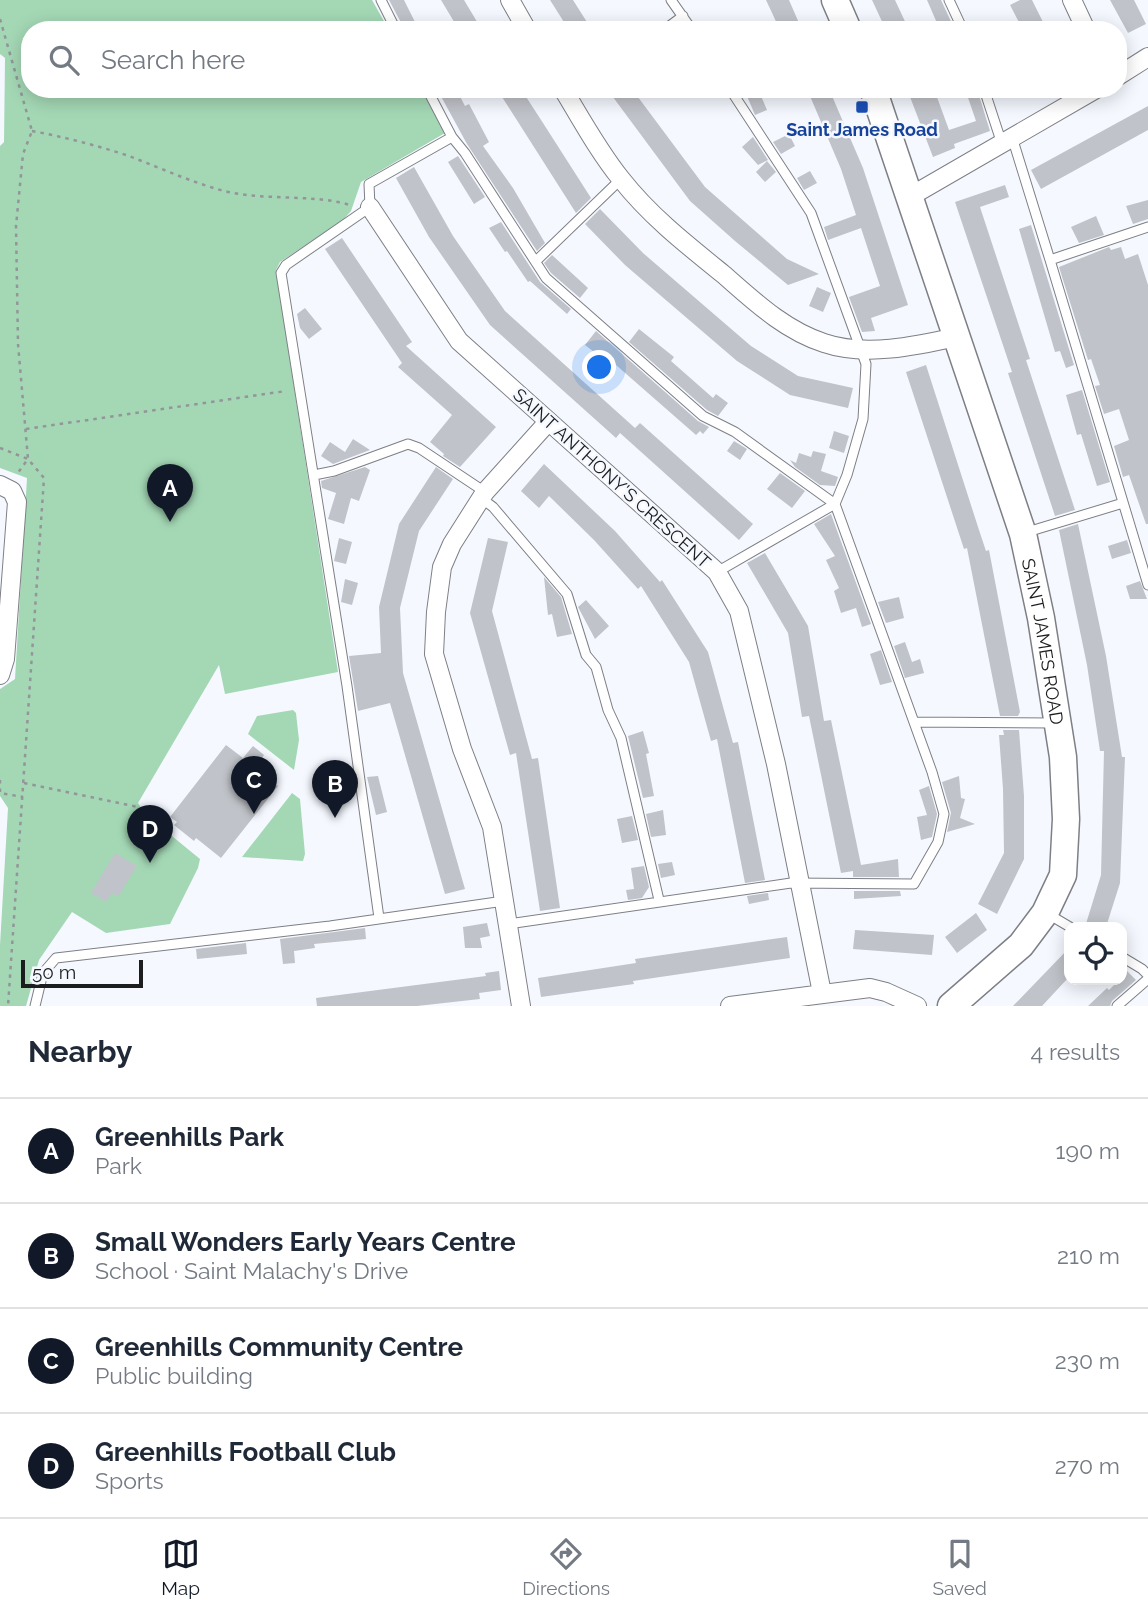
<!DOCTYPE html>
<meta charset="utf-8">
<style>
:root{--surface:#fff;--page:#f2f2f3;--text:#1f2937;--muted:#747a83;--line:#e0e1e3;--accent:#111827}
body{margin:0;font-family:Raleway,sans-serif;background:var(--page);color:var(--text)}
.controls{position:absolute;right:21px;bottom:21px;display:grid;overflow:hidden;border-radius:14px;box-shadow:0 4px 18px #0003}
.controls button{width:63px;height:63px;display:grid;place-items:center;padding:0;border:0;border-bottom:2px solid var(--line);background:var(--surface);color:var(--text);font:35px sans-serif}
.scale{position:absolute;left:21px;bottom:18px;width:122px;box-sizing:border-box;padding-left:7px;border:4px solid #1c1d1f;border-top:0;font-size:19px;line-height:24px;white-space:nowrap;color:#1c1d1f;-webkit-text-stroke:5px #f5f9ff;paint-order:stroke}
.you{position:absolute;left:600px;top:368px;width:24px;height:24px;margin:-18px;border:5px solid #fff;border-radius:50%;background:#1a73e8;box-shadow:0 0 0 10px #1a73e833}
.badge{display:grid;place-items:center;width:46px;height:46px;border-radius:50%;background:var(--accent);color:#fff;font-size:23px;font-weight:700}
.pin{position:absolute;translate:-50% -58px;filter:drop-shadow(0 2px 4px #0008)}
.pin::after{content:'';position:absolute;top:37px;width:24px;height:21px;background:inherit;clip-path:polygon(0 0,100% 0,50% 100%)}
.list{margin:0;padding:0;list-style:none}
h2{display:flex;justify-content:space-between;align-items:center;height:91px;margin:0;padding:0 28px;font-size:30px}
h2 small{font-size:23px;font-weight:400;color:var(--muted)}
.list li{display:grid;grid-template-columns:46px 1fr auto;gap:21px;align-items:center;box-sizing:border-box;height:105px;padding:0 28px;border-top:2px solid var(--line)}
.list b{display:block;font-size:26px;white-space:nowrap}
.list p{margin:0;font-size:23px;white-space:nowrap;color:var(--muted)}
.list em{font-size:23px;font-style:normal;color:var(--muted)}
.icon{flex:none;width:38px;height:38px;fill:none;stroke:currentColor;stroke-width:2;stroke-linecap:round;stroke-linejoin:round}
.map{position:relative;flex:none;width:1148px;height:1006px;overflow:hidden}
.search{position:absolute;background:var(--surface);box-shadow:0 4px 18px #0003;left:21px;right:21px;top:21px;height:77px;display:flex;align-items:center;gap:18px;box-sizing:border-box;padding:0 24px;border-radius:28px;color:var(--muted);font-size:26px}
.sheet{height:511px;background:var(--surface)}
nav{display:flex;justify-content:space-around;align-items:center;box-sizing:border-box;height:98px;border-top:2px solid var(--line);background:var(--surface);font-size:19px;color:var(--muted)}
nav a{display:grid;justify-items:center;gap:4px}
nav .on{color:var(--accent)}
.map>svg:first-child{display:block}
.green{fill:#a4d8b5}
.building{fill:#c0c3c9}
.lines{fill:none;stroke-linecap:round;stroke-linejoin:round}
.lane-casing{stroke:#7d7f85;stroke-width:11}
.street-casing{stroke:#7d7f85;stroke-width:20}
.secondary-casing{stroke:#7d7f85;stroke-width:29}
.path{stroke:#929599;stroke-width:2.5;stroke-dasharray:3.5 5;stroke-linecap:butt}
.lane{stroke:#fff;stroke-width:9}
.street{stroke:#fff;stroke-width:18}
.secondary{stroke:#fff;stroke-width:26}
.transit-dot{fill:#1a4fb4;stroke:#f5f9ff;stroke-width:2.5}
.labels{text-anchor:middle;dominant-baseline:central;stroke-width:5;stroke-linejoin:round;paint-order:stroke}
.transit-label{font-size:18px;font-weight:bold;fill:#164399;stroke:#f5f9ff}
.street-label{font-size:18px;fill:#1c1d1f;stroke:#f5f9ff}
</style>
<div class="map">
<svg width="1148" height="1006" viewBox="0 0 1148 1006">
<rect width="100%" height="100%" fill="#f5f9ff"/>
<path class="green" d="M0,0H372L389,30H30V89H421L445,133L361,182L351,211L342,221L280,262L276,270L338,672L225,694L219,665L138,803L145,814L200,859L198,868L170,924L106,933L72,912L39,960L26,1006H0V945L8,808L0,796V689L15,679L27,478L0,468V146L4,142L5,58L0,54Z
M293,710L296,713L299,740L294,770L248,734L257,716Z
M292,793L300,799L305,854L303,861L242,857Z"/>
<path class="building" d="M389,0H404L419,30H405Z
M441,0H464L482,30H459Z
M550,0H573L592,30H569Z
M766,0H789L802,30H780Z
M872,0H895L909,30H886Z
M927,0H941L955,30H940Z
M1020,0H1032L1047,30H1023L1010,5Z
M1110,0H1134L1146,24L1128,33Z
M437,89H456L465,106L469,104L489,142L483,146L513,188L545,243L537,251L467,144Z
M497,89H521L543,123L591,198L576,213Z
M607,89H632L705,187L787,259L819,274L788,285L735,241L690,201Z
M744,89H758L767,110L755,115Z
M807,89H829L863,168L908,305L871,318L875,331L862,332L849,297L880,286L861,228L828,240L824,227L856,215L841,169Z
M907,89H934L949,130L976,121L965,89H977L990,131L954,144L955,148L933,157Z
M991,89H1015V90L994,98Z
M1148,106V130L1041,189L1031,170Z
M789,134L795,146L781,154L773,142Z
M753,137L768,160L758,165L742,147Z
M458,156L485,197L474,204L448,162Z
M767,161L776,172L765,182L756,172Z
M414,167L453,236L505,311L635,428L640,423L753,524L739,540L620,433L616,438L490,325L429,237L396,178Z
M810,171L817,183L804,190L797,178Z
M1005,185L1009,197L980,207L1030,359L1026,360L1075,510L1055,516L1008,373L1012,372L955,202Z
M1148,200V219L1133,224L1126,206Z
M600,209L643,253L751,346L798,376L853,388L848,408L790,395L737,361L625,265L585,224Z
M1096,216L1104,235L1079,243L1071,227Z
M501,222L540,282L571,309L567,314L530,281L528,282L507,251L505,252L489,228Z
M1031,225L1074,365L1066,368L1060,351L1055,352L1019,229Z
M342,238L412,342L406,346L496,427L460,467L443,456L444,454L430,442L452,415L398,367L402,363L325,249Z
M1109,247L1111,250L1121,247L1125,259L1138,254L1148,285V524H1146L1129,475L1123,477L1114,446L1129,440L1119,409L1104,414L1095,386L1100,385L1091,359L1088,360L1059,267Z
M552,255L588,288L580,298L551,273L544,263Z
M817,287L831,293L823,312L809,306Z
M305,308L322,329L309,339L300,328L297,314Z
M639,329L674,357L671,361L713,398L716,394L728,403L718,416L707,410L629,342Z
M596,331L698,421L709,427L703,434L700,431L696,435L600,351L598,355L585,345Z
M926,365L979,530L986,551L989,550L1020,712L1018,716H1000L967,548L964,549L906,372Z
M1082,390L1110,482L1097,486L1081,434L1077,435L1066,395Z
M834,431L849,436L844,453L829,448Z
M353,439L370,450L333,464L321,456L330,442L345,452Z
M734,441L747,449L740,460L727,451Z
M813,451L826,454L821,471L838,477L835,486L820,485L795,467L790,460L796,463L799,453L811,457Z
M544,464L615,531L660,582L662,580L708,652L733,743L738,742L765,880L745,883L717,739L711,741L689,662L641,586L638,589L594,540L549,496L539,508L521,491Z
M365,467L370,470L359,501L351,498L344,524L328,519L336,493L322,488L321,481Z
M436,467L453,479L419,531L400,608L403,673L465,889L445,894L390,703L358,711L349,656L381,653L379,607L399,524Z
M780,473L805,491L792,508L767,489Z
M831,514L871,624L862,627L856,608L841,613L834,591L839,588L826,560L835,556L814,524Z
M1078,524L1106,656L1122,757H1125L1120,883L1106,927H1085L1101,875L1104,751H1100L1087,665L1059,530Z
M339,538L352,542L346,564L334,561Z
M488,538L508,542L492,611L532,759L538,758L560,908L540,911L516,753L510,755L470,613Z
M1127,540L1131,553L1112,559L1108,546Z
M765,553L808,626L824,721L831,720L861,865L898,859L899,877H853V871L841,873L809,716L802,717L788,633L747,563Z
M544,577L561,597L572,634L557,637L552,614L548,615Z
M345,579L358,583L352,605L341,602Z
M1140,581L1147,599H1130L1126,586Z
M899,597L904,618L886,623L878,602Z
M586,600L609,626L595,639L578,607Z
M905,642L912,662L920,659L924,673L905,678L894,646Z
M881,650L892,682L880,685L870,654Z
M1003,730H1019L1024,796V859L997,914L978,904L1004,853L1003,789L999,735H1004Z
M643,731L649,753L646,754L654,796L643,798L628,736Z
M226,745L243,758L253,746L264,755L255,768L278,786L221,858L196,838L194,841L174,825L177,822L170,817Z
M378,776L387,812L376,815L367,777Z
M959,776L961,798L965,799L960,818L975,824L947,832L951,813L942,782Z
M929,786L937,814L932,837L921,840L917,817L927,815L919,790Z
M663,810L666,835L651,837L646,814Z
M632,816L638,840L622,843L617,819Z
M115,853L137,866L118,897L112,893L106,902L91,893Z
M672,862L675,875L661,878L658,864Z
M644,866L649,887L642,898L628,900L626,890L634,889L631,868Z
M854,891H900L901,896L854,899Z
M768,893L769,900L749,904L747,896Z
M976,913L987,930L957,953L945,937Z
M487,923L490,936L480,938L482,948H465L463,927Z
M365,928L366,939L314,944L315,948L294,951L295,963L283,964L280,939Z
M855,930L934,935L932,955L853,949Z
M787,937L790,958L633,981L634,984L541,997L538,978L636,963L635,959Z
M246,943L247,954L197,959L196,949Z
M1069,948V977L1042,1006H1013Z
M499,971L501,990L479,993L480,999L417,1006H317L316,998L486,976L485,973Z
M1127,971L1136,980L1112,1001L1110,1006H1088L1107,988L1109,990L1119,980H1122Z"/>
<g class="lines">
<defs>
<path id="lane" d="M381,0L396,30
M671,0L692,30
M949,0L963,30
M664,30L683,16
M427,89L452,137
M984,89L1002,144
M1012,137L1050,260L1148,227
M1050,260L1148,585
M536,261L621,179
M314,475L334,471L408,444L419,448L485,492
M481,498L493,507L567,594L586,655L596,667L608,710L621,738L659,900
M1024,533L1123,503
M717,572L835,504L847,475L863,419L866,364L811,213L730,89
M915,722L1053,723
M1048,914L1070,927
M379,918L347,686L281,273L286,265L370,207L369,184L452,137L465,153L546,278L703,416L735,432L835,504L932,772L944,814L938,842L914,884L791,883L508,924
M1122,957L1142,969L1148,975
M35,1006L43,973L56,958L330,926L504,901
M1117,1006L1148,979"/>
<path id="street" d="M510,0L527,30
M1072,0L1086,30
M1118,76L1148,57
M563,89C581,119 599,152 621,179C650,216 687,245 723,274C754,301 784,330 824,343C865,357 916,346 956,337
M911,196L1096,89
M370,207L459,341L717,572L739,611L776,764L822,993
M0,485L12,491L17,502L5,659L0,675
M521,1006L492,827L462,749L434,654L436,612L442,567L452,544L485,492L548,422
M730,1006L870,988L886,992L917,1006"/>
<g id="secondary">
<path d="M835,0L848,30"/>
<path id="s1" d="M873,89L1023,534L1041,618L1063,757L1066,819L1063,875L1045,913L1021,945L951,1006"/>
</g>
</defs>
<use href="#lane" class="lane-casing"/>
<use href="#street" class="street-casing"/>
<use href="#secondary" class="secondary-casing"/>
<path class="path" d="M0,19L32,131L23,154L16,226L18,344L28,459L17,474
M32,131C64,137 95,145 126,155C156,166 186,180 217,189C259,202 311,193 350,205
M26,429L286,391
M0,448L28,459L44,478L8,1006
M0,780V793L23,797
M24,783L138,807L152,814"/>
<use href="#lane" class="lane"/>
<use href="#street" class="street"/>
<use href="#secondary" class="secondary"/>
</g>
<rect class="transit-dot" x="855" y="100" width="14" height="14" rx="3.5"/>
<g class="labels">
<g class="transit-label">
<text x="862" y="129">Saint James Road</text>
</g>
<g class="street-label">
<text transform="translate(612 478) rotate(42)">SAINT ANTHONY'S CRESCENT</text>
<text stroke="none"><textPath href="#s1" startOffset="579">SAINT JAMES ROAD</textPath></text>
</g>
</g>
</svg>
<div class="controls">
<button><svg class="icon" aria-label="locate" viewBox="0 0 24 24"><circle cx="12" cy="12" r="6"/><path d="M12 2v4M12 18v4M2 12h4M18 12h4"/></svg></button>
</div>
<div class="scale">50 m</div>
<div class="you"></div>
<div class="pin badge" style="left:170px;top:522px">A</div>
<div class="pin badge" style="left:335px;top:818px">B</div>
<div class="pin badge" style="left:254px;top:814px">C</div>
<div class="pin badge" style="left:150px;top:863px">D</div>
<div class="search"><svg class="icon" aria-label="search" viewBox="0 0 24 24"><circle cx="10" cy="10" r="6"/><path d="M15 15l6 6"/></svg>Search here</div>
</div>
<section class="sheet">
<h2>Nearby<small>4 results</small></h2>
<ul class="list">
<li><span class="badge">A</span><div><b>Greenhills Park</b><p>Park</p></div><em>190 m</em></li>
<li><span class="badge">B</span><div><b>Small Wonders Early Years Centre</b><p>School · Saint Malachy's Drive</p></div><em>210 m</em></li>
<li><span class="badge">C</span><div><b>Greenhills Community Centre</b><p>Public building</p></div><em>230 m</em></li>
<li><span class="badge">D</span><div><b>Greenhills Football Club</b><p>Sports</p></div><em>270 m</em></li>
</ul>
</section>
<nav>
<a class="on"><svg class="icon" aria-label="map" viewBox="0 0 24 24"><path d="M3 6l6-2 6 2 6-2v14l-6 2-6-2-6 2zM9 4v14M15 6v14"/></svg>Map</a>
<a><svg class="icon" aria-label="directions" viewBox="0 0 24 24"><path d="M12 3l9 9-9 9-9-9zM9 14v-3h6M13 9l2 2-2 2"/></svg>Directions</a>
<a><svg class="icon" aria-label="saved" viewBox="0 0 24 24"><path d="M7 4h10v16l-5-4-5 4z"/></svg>Saved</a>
</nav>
